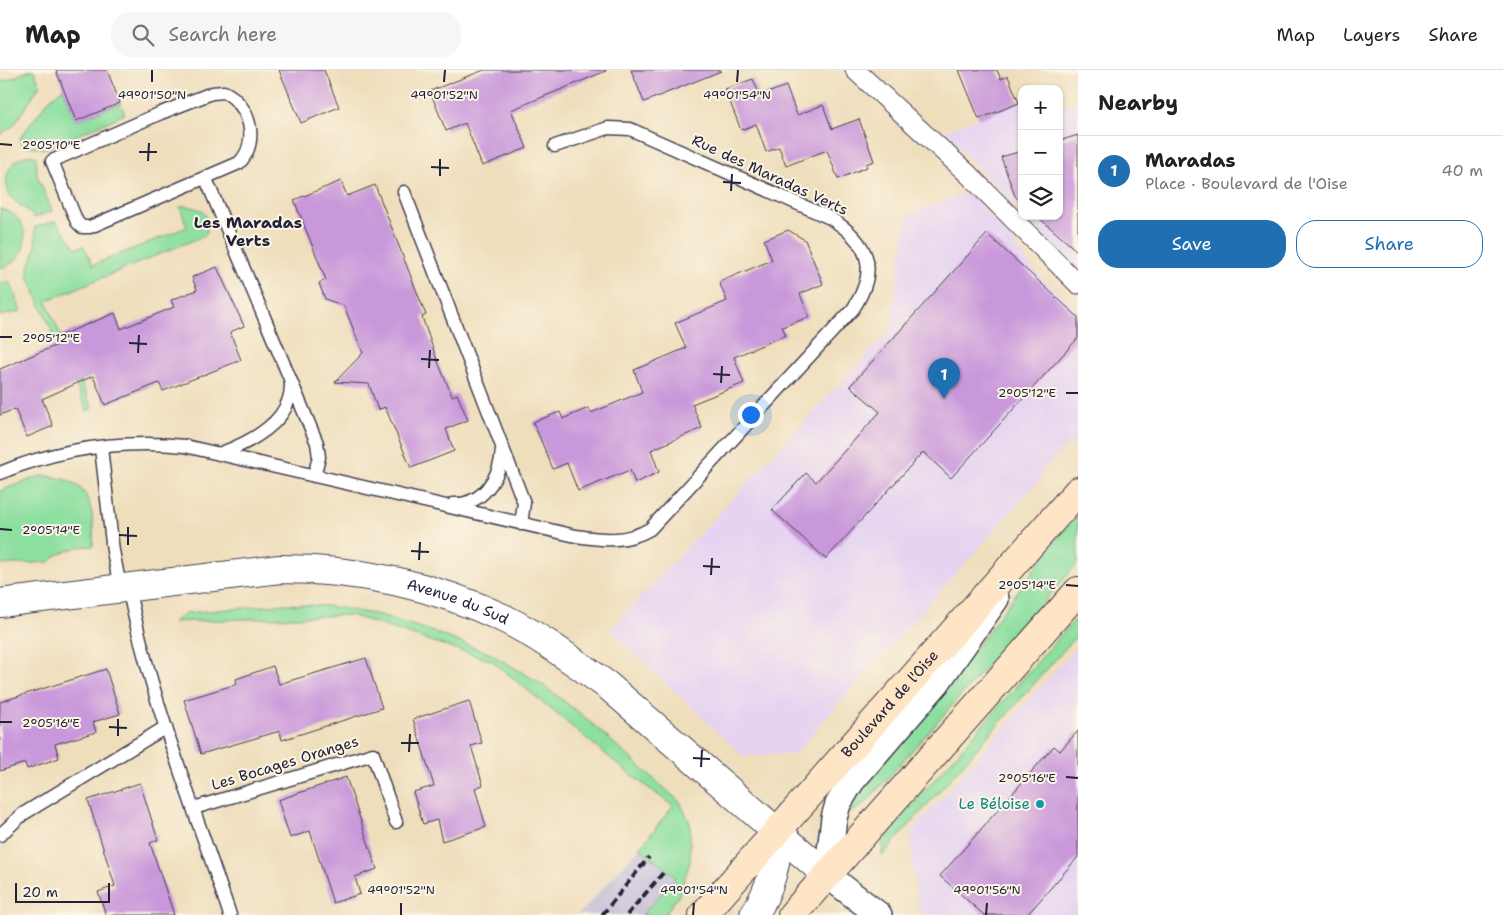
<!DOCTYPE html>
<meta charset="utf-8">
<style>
:root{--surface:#fff;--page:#f6f6f6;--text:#202124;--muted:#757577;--line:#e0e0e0;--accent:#1f6fb2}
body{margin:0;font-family:"Shantell Sans",sans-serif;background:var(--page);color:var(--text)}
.controls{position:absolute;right:15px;top:15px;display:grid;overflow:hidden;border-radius:10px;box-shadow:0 1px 4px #0004}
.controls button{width:45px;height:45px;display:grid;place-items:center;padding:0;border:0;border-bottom:1px solid var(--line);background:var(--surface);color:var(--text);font:25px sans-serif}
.scale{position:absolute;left:15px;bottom:12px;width:95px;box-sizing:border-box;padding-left:5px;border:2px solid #22223b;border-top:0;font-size:14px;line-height:18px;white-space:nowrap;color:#22223b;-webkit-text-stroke:4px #fcf5e5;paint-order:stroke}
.you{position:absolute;left:750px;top:344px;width:18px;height:18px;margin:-12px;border:4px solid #fff;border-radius:50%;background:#1a73e8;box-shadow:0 0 0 8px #1a73e833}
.badge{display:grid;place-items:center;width:32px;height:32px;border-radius:50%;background:var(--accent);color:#fff;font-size:16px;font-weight:700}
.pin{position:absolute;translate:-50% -41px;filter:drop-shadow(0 1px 2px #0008)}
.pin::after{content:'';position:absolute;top:26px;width:18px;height:15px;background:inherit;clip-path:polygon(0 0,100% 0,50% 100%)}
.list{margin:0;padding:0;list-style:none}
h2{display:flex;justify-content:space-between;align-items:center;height:65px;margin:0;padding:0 20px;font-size:21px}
h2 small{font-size:16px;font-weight:400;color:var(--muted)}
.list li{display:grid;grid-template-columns:32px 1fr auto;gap:15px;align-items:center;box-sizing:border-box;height:70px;padding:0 20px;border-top:1px solid var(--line)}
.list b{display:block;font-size:19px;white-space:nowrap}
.list p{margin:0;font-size:16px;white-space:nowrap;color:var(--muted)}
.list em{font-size:16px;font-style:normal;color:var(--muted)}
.actions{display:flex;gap:10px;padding:15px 20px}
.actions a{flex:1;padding:11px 0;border:1px solid var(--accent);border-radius:20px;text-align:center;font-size:18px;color:var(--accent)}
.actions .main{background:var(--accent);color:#fff}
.icon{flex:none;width:28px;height:28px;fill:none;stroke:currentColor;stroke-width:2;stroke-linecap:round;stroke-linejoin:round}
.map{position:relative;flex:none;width:1078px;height:845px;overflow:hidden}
header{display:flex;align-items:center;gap:30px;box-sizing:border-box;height:70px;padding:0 25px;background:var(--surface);border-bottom:1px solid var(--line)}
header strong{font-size:24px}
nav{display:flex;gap:28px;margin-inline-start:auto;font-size:18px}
.search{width:350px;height:45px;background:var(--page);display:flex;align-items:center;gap:12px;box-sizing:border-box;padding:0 18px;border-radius:20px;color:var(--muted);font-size:19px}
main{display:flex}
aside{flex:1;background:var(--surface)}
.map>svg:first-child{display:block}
.built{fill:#e5d3f1}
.industrial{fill:#c7c0d9}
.green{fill:#8ddfa0;stroke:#58806e}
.building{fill:#c998da}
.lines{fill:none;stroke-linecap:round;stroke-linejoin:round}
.service-casing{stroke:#413e4e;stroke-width:15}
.pedestrian-casing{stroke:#413e4e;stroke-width:21}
.minor-casing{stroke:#413e4e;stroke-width:28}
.tertiary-casing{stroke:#413e4e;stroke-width:30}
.secondary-casing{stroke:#413e4e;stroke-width:30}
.service{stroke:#fff;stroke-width:12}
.pedestrian{stroke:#fff;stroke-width:19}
.minor{stroke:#fff;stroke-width:25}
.tertiary{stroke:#fff;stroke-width:28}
.secondary{stroke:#fde5c5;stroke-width:28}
.rail{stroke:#22223b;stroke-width:4;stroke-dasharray:8 4;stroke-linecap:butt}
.ticks{fill:none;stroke:#22223b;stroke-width:2}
.culture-dot{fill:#0f9aa8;stroke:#fcf5e5;stroke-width:2}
.labels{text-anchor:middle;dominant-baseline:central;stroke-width:4;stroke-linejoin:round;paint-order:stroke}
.street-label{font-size:15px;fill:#22223b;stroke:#fcf5e5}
.culture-label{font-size:15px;fill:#0d838f;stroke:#fcf5e5;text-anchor:end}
.neighbourhood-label{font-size:16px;font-weight:bold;fill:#22223b;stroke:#fcf5e5}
.ticks-label{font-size:12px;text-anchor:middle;fill:#22223b;stroke:#fcf5e5;stroke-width:4;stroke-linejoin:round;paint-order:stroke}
</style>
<header>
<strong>Map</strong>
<div class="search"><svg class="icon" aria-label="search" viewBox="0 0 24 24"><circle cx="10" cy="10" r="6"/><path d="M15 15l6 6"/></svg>Search here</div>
<nav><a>Map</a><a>Layers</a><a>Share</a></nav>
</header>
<main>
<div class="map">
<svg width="1078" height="845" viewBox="0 0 1078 845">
<rect width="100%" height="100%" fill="#fcf5e5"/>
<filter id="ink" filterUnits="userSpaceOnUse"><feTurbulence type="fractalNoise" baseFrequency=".02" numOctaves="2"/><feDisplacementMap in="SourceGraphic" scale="10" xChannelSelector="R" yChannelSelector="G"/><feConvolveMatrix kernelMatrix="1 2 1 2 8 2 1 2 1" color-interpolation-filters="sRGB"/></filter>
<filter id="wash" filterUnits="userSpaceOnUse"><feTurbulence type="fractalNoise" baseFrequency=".0096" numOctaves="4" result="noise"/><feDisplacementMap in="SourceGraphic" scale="20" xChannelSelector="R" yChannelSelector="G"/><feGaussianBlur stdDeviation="1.12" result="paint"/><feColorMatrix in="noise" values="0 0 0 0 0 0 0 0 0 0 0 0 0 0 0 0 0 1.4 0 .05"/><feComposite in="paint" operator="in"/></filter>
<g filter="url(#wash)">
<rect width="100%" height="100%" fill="#efdebc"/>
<path class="built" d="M1019,33H1022V144L945,64L948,60Z
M1059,34H1078V203L1024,146H1059Z
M969,122L1013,172L1031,198L1078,241V368L1072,375L1068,373L1040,404L1042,407L794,684L743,686L610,560L890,260L907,145Z
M1078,575V845H948L946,843L944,845H926L918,838L910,763Z"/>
<path class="industrial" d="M640,778L676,807L642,845H578Z"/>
<path class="green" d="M31,0H34L40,15L14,55L0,65V9L2,12Z
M63,18L76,51L120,33L125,44L45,79L22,75L20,68L48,31Z
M31,85L36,87L37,105L52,141L34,148C26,137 18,135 11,127C0,109 10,87 31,85Z
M183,136C204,137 211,145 206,165L46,231L92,338L87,341L27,204L36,176L35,157L56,151L76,178L84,176L93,195L187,157L180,137Z
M0,139C34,145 32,191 0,198Z
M7,211L11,214L21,241L0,246V212Z
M40,406C89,406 95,434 93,476L78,477L57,485L49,492L0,495V421Z
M1078,445V493L869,729L860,737L849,743L847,741L852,729L942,624L1055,471Z
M285,534L328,536L379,545L428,560L491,584L540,613L582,645L680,732L690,753V792L679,825L664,845H642L676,807L640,778L673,736L631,705L492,591L350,545L173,552L186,543Z
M1078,546V564L882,786L883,773L893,757Z"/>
<g id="blocks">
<path class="building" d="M56,0H107L120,33L76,51Z
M279,0H324L339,37L301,53Z
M484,0H606V1L511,40L527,78L482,96L465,53L446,61L430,21Z
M631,0H721V1L644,32Z
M959,0H997L1001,9L1008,6L1019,33L979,49Z
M753,9L760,26L786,16L797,45L823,35L832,59L859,49L874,91L866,94L867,97L838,109L827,80L786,96L779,77L766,82L756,54L741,60L725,19Z
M1078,65V182L1037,146H1059V71Z
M1022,81V133L1015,126L1001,87Z
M341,111L347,126L375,115L426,245L422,247L436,287L452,326L457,324L468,350L446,359L454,381L411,398L385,337L378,340L369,314L335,312L363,283L344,236L325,229L319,213L326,210L294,130Z
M788,160L805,170L823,214L800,224L809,247L782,257L786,265L734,287L744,313L692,334L702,358L651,380L659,402L635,413L630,400L578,421L567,393L553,399L533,352L560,342L563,349L588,338L591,343L642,322L634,300L686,278L675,253L727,231L719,212L772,190L764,170Z
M987,164L1078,247V268L951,408L923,382L826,489L772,440L806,403L816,412L880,342L850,316Z
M217,197L244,256L230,262L241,290L163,321L159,313L105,335L93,306L42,329L53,356L27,367L15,339L0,345V299L64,272L61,265L115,243L121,259L174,237L171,230L197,220L192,207Z
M366,588L382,638L282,670L280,661L201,684L184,630L237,614L236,609L273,596L279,614Z
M106,599L120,644L93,652L96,662L55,674L59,688L27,699L25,693L0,701V632Z
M469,631L482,673L471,676L483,715L475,718L486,757L442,771L437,750L423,754L413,722L434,716L413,649Z
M1078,661V787L1027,845H984L940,806L1054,676L1060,681Z
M346,707L377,799L355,807L360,824L333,833L310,761L290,768L278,730Z
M140,713L158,770L150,773L174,845H106L98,822L115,816L88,730Z"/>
</g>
</g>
<g filter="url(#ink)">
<use href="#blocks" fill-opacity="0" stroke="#413e4e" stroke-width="1"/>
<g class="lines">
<defs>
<path id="service" d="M224,22C250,34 260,72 239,93L90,157H82L77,152L52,91L161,43L212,23Z
M206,109L317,373L319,387L314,406
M404,122L524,433L521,454
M101,378L113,481L120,517
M219,384C249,373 292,352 291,314
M0,403C58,379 122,370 185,376L576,466C603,470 626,473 650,459L853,239C879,199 870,173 830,148L630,59L608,58L555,76
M453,434C482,436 501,407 502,379
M128,516C150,628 194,737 230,845
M194,738L373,684L396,752
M0,765L23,744L166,657"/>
<path id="pedestrian" d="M855,0L968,104L1078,214"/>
<path id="minor" d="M879,845L827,805L834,748L838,734L852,711L937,613L996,529"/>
<g id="tertiary">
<path id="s1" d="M0,533L280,499C359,499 434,515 505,549C541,567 574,592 607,615L827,805"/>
<path d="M754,845C771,818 777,793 779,761"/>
</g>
<g id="secondary">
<path id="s2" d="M703,845L1078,421"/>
<path d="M792,845L1078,521"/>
</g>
</defs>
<use href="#service" class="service-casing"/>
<use href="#pedestrian" class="pedestrian-casing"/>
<use href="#minor" class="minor-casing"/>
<use href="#tertiary" class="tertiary-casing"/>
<use href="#secondary" class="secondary-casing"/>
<use href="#service" class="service"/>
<use href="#pedestrian" class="pedestrian"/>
<use href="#minor" class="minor"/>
<use href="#tertiary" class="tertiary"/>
<use href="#secondary" class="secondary"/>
<path class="rail" d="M602,845L649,787
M627,845L663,803"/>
</g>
</g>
<path class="ticks" d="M152,12V0M444,12L445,0M737,12L738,0M0,74L12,75M139,82H157M148,91L149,73M431,97L449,98M440,106V89M723,112L741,113M731,121L732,104M0,267H12M129,273L147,274M138,283L139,265M421,289L439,290M429,298L430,280M713,304L730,305M721,313L722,296M1066,323H1078M0,459L12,460M119,465L137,466M128,475V457M411,481L429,482M419,490L420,472M703,496L720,497M711,505L712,488M1066,515L1078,516M0,652H12M109,657L127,658M118,666V649M401,673H419M409,682L410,664M693,688L710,689M701,697L702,680M1066,707L1078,708M401,845V833M693,845L694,833M986,845L987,833"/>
<circle class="culture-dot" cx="1040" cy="734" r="5"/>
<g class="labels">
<g class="street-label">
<text transform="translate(770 105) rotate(25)">Rue des Maradas Verts</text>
<text stroke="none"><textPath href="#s1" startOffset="464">Avenue du Sud</textPath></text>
<text stroke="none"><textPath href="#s2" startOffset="282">Boulevard de l'Oise</textPath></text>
<text transform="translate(285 693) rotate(-17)">Les Bocages Oranges</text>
</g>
<g class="culture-label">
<text x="1030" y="734">Le Béloise</text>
</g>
<g class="neighbourhood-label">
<text x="248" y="152">Les Maradas<tspan x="248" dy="18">Verts</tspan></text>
</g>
</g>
<g class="ticks-label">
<text x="152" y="29">49°01'50"N</text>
<text x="444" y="29">49°01'52"N</text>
<text x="737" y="29">49°01'54"N</text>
<text x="51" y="79">2°05'10"E</text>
<text x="51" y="272">2°05'12"E</text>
<text x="1027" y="327">2°05'12"E</text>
<text x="51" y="464">2°05'14"E</text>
<text x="1027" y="519">2°05'14"E</text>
<text x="51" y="657">2°05'16"E</text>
<text x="1027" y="712">2°05'16"E</text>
<text x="401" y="824">49°01'52"N</text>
<text x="694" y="824">49°01'54"N</text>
<text x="987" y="824">49°01'56"N</text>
</g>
</svg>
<div class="controls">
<button>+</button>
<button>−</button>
<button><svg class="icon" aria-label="layers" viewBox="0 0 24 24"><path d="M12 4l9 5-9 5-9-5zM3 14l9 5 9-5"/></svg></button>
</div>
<div class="scale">20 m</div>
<div class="you"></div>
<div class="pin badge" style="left:944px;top:329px">1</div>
</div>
<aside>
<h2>Nearby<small></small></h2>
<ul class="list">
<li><span class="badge">1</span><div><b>Maradas</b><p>Place · Boulevard de l'Oise</p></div><em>40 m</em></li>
</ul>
<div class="actions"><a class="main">Save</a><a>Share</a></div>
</aside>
</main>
